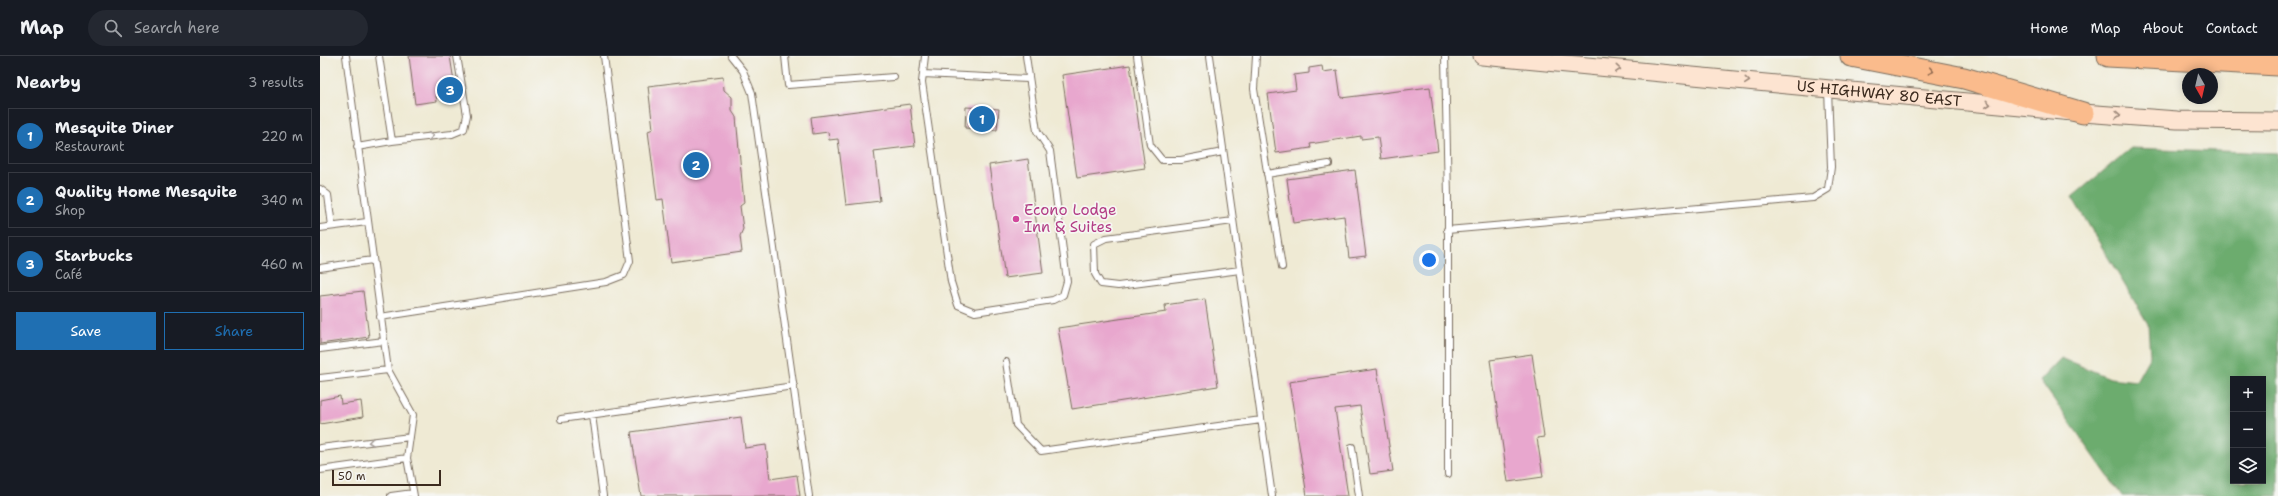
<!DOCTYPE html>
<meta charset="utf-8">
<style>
:root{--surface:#171b24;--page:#242831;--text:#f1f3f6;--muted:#9ea1a6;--line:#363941;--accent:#1f6fb2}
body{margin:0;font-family:"Shantell Sans",sans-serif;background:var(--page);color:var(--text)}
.controls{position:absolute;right:12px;bottom:12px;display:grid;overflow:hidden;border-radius:0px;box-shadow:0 2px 10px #0003}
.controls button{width:36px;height:36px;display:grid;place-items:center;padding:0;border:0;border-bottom:1px solid var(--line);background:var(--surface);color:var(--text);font:20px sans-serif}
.compass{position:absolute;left:1862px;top:12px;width:36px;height:36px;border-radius:50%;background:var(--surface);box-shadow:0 2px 10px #0003;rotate:172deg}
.scale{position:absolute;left:12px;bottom:10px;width:109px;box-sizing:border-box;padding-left:4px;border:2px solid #3b2a1e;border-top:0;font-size:11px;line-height:14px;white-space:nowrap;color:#3b2a1e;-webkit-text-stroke:3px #f6f6f2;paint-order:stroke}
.you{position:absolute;left:1109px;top:204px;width:14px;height:14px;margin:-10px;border:3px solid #fff;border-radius:50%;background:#1a73e8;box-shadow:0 0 0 6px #1a73e833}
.badge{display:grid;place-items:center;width:26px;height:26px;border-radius:50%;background:var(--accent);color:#fff;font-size:13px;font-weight:700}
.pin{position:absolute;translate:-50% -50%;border:2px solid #fff;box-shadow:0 1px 4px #0006}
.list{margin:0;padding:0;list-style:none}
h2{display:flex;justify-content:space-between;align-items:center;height:52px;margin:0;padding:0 16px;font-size:17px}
h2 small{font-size:13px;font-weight:400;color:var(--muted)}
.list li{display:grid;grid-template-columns:26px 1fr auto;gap:12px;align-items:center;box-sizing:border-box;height:56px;margin:0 8px 8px;padding:0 8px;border:1px solid var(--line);border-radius:0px}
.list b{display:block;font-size:15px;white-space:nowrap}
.list p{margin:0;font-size:13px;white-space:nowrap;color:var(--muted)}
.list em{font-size:13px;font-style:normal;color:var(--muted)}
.actions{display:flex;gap:8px;padding:12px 16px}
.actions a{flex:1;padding:9px 0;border:1px solid var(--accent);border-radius:0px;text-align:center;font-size:14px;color:var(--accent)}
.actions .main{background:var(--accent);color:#fff}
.icon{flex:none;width:22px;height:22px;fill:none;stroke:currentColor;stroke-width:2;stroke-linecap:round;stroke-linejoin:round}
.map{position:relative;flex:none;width:1958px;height:440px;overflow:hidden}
header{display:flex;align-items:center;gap:24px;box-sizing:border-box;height:56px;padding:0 20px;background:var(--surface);border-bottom:1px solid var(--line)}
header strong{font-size:19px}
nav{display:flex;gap:22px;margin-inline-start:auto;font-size:14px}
.search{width:280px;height:36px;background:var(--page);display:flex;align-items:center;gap:10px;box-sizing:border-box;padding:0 14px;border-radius:22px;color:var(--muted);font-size:15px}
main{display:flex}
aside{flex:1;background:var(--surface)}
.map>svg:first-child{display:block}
.forest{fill:#6cac6e;stroke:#546b46;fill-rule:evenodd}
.building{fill:#e8a7ce}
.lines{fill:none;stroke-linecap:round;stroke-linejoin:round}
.service-casing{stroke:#7a6d5e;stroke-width:8}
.secondary-casing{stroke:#7a6d5e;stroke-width:19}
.motorway-casing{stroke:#7a6d5e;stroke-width:23}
.service{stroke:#fff;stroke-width:6}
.secondary{stroke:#fde4d1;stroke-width:17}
.motorway{stroke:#fabb8c;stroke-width:21}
.oneway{stroke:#9c8778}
.oneway2{stroke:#916b50}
.oneway3{stroke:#a79f9a}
.hotel-dot{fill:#d1479c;stroke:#f6f6f2;stroke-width:1.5}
.labels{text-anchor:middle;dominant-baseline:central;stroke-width:3.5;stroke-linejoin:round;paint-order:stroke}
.street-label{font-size:15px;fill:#3b2a1e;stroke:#f6f6f2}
.hotel-label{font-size:15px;fill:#b23c85;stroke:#f6f6f2;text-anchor:start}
</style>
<header>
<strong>Map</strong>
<div class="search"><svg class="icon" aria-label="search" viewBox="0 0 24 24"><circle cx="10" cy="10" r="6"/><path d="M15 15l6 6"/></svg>Search here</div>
<nav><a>Home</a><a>Map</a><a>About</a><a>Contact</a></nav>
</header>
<main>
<aside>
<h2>Nearby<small>3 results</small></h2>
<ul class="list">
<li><span class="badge">1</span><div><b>Mesquite Diner</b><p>Restaurant</p></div><em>220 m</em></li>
<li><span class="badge">2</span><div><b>Quality Home Mesquite</b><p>Shop</p></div><em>340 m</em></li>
<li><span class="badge">3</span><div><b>Starbucks</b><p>Café</p></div><em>460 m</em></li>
</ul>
<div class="actions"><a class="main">Save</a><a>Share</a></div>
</aside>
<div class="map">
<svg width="1958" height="440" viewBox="0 0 1958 440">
<rect width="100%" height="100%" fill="#f6f6f2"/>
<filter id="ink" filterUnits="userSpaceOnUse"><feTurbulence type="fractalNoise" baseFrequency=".025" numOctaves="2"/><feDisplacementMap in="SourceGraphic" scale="8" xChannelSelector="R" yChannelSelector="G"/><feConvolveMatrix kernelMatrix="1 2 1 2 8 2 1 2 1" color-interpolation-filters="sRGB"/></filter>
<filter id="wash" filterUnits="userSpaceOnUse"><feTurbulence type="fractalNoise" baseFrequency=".012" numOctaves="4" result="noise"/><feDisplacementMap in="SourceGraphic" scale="16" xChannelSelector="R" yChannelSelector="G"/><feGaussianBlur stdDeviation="0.9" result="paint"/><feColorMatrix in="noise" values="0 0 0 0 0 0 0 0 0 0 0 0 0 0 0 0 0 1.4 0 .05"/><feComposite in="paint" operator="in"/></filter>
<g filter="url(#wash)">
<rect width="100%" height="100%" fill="#efead4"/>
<path class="forest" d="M1811,92L1958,97V440H1802L1720,324L1741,302L1790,322L1816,325L1830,300L1828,268L1752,141ZM1913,323H1943V425H1913Z"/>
<g id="blocks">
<path class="building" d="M89,0H130L136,38L116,40L117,45L95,48Z
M810,9L825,112L757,122L742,19Z
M1002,10L1003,16L1017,14L1021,42L1110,31L1118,95L1061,103L1058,81L1041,83V80L990,88L991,92L956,97L948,38L976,34L974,19L989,17V12Z
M403,21L404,34L412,41V55L416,61L424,147L420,150L423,173L420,180L422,196L351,206L343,143L337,144L328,75L333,73L328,30Z
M590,48L595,90L554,95L560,145L526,149L518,83L509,84L508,76L493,78L491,61Z
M646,51L679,53L677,74L645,72Z
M708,103L723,217L685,222L669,109Z
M1035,114L1046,200L1029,202L1024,160L973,167L967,123Z
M43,235L49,281L0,288V240Z
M885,243L898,330L752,353L738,272L846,256L845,249Z
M1212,298L1224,381L1217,382L1223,421L1188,426L1170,304Z
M1057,313L1073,415L1050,418L1040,350L1015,353L1028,440H987L969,326Z
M20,340L21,348L41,345L43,361L0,368V344Z
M421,361L425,392L446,389L450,423L477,419L480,440H321L311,376Z"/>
</g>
</g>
<g filter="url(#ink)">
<use href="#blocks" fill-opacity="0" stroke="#7a6d5e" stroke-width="1"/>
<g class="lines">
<defs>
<path id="service" d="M26,0L68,314L93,359L87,402L94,440
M411,0L423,15L432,37L489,440
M465,0L468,29L574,21
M605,0L602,26L631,226L638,249L655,256L733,244L743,239L747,225L730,95L717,75L706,0
M817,0L830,89L842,104H861L903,96
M890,0L952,440
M936,0L934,33L962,211
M1125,0L1128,142V418
M603,18L709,23
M72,85L132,78L144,73L147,59L137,0
M37,91L72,85L59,0
M947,118L1009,108
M0,133L8,139L12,170
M913,165L786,182L774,188L775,218L781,228L798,230L920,214
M0,172L47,166
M1127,174L1493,142L1508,133L1511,111L1508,34
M0,212L52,204
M60,261L286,226L304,219L310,205L284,0
M0,293L64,285
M686,306L696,369L721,395L941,364
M0,322L68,314
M272,359L283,440
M241,363L474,330
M1032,391L1039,440
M0,392L90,381
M0,414L87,402
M71,440L93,437"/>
<g id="secondary">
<path id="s1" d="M1162,0L1763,57L1857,64L1958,65"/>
</g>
<path id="motorway" d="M1531,0L1644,22L1763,57
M1788,0L1958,9"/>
</defs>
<use href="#service" class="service-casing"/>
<use href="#secondary" class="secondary-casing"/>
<use href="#motorway" class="motorway-casing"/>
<use href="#service" class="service"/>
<use href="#secondary" class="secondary"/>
<use href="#motorway" class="motorway"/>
</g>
<defs><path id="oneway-chevron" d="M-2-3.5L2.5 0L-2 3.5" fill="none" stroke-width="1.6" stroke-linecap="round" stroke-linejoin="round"/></defs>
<g class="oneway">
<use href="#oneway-chevron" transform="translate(1298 13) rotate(5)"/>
<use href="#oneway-chevron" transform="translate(1427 25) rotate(5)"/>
<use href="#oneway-chevron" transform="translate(1668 48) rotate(5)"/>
<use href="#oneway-chevron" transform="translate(1798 59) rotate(3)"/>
</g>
<use class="oneway2" href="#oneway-chevron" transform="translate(1611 15) rotate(12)"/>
<g class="oneway3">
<use href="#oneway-chevron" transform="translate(111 80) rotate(-7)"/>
<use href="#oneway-chevron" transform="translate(51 386) rotate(173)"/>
</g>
</g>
<circle class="hotel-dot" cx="696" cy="163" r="4"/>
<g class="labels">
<g class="street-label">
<text stroke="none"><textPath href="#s1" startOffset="399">US HIGHWAY 80 EAST</textPath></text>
</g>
<g class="hotel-label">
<text x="704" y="154">Econo Lodge<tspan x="704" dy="17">Inn &amp; Suites</tspan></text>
</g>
</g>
</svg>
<div class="controls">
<button>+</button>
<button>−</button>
<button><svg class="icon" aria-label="layers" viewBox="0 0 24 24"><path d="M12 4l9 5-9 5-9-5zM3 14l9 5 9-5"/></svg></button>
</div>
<svg class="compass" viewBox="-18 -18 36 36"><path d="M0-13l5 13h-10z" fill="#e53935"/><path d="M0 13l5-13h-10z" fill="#9ea1a6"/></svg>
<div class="scale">50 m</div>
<div class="you"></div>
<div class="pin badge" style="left:662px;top:63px">1</div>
<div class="pin badge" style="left:376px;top:109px">2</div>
<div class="pin badge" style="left:130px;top:34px">3</div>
</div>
</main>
